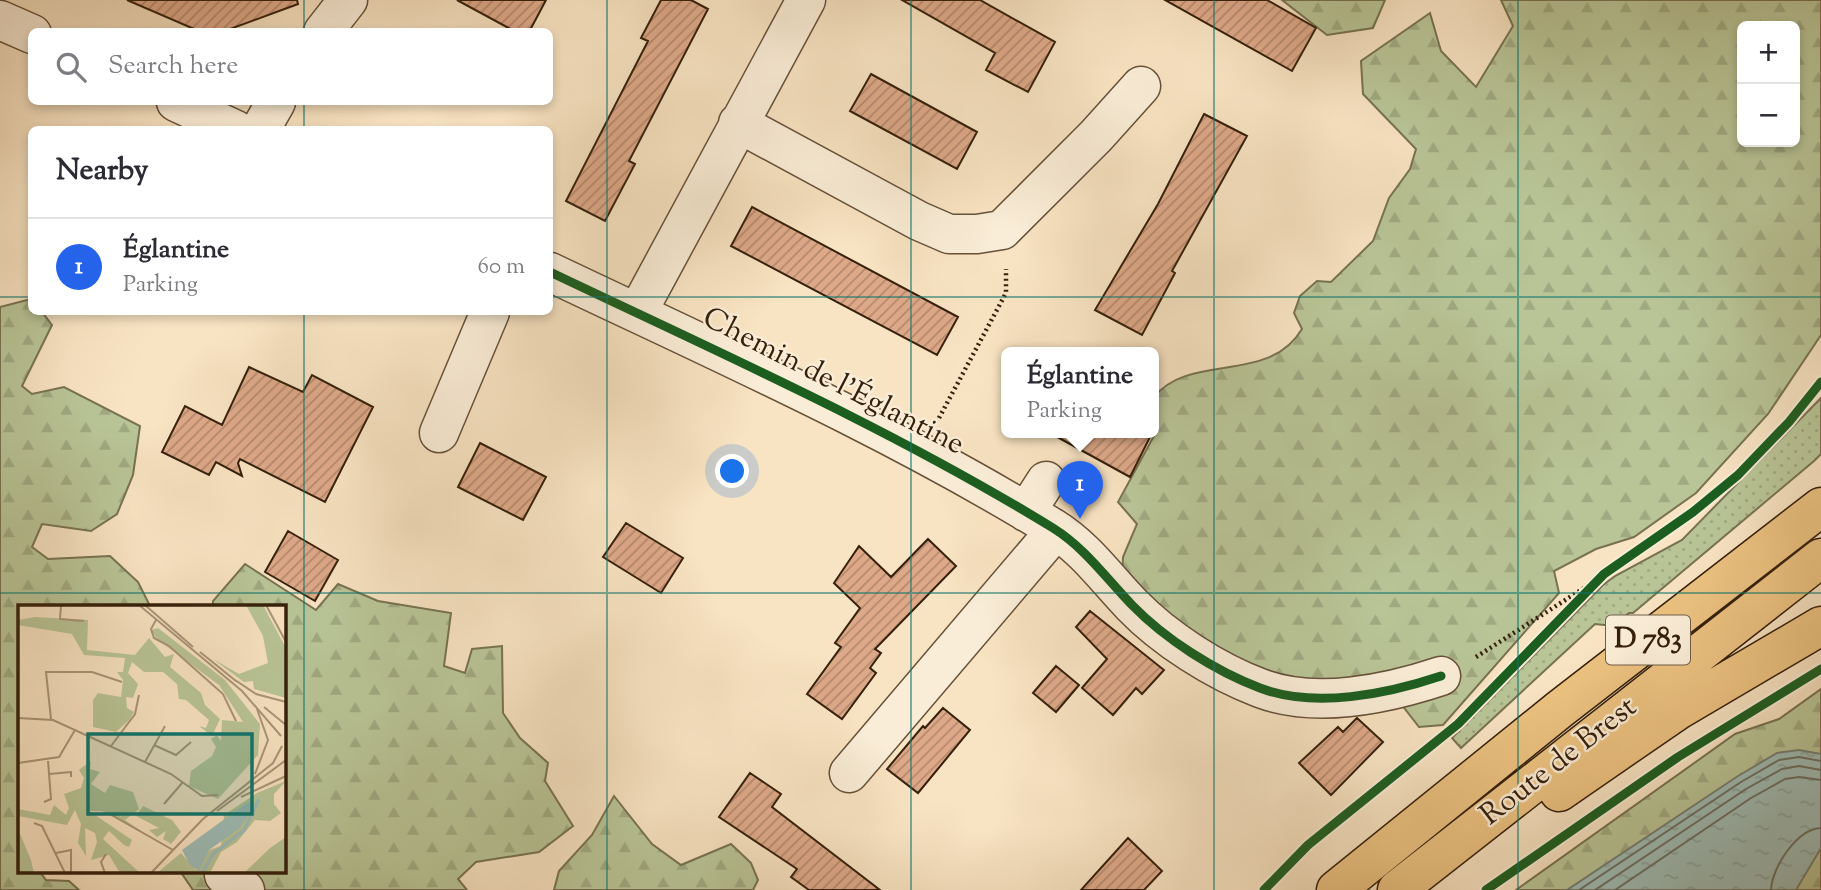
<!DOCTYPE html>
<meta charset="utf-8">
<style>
:root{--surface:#fff;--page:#f2f2f3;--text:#2b2b33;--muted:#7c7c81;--line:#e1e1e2;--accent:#2563eb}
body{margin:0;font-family:"Sorts Mill Goudy",serif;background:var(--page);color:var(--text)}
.controls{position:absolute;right:21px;top:21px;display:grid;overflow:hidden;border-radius:10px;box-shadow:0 4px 10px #0003}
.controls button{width:63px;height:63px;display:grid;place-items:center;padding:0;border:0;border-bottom:2px solid var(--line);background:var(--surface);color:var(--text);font:35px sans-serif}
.you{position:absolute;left:733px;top:472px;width:24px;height:24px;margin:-18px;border:5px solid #fff;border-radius:50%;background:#1a73e8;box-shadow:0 0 0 10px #1a73e833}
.badge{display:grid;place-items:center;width:46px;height:46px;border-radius:50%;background:var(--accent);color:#fff;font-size:23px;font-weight:700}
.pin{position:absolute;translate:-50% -58px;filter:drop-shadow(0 2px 4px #0008)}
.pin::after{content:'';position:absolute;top:37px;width:24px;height:21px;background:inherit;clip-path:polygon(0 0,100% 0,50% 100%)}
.popup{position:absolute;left:1001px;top:347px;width:158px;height:91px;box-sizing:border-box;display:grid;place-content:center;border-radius:10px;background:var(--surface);filter:drop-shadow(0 2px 5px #0005);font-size:23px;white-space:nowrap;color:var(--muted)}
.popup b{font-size:26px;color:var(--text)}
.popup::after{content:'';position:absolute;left:50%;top:100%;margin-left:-14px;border:14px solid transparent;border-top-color:var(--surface)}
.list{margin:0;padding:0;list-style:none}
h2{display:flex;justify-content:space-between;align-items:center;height:91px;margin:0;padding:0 28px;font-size:30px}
h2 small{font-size:23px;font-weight:400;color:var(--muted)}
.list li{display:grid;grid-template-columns:46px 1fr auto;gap:21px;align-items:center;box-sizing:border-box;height:98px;padding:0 28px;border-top:2px solid var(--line)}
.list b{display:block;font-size:26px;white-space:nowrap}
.list p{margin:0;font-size:23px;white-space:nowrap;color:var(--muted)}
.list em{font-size:23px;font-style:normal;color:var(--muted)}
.icon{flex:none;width:38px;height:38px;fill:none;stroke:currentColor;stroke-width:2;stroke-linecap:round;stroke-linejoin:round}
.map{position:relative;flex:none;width:1821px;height:890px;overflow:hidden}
.search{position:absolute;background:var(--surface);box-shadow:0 4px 10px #0003;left:28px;top:28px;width:525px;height:77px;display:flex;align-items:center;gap:18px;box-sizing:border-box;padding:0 24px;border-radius:10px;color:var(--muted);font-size:26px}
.panel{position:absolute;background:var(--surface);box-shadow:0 4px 10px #0003;left:28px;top:126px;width:525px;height:189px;border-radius:10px}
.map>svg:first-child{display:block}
.grass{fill:url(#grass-dots);stroke:#777251;stroke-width:2}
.forest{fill:url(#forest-firs);stroke:#777251;stroke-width:2;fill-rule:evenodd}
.water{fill:url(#water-ripples);stroke:#747e72;stroke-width:2}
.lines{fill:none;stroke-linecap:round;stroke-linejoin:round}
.shore{stroke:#6a6e61;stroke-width:2}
.building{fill:url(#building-hatch);stroke:#35200b;stroke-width:2}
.minor-casing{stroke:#665139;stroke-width:41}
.major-casing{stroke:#35200b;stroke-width:41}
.path{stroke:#35200b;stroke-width:4.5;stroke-dasharray:2 3.5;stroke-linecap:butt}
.minor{stroke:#faedd7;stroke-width:38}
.major{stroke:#ecc281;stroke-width:38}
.cycleway-casing{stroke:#faedd7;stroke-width:13}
.cycleway{stroke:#1b5e20;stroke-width:9}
.grid{fill:none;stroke:#0f766e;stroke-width:2;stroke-opacity:0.55}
.labels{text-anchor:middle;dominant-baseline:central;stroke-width:5;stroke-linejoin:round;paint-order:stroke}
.shield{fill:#faedd7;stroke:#705e48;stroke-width:2}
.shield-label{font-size:28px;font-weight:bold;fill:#35200b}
.street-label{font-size:30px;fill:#35200b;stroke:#faedd7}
.inset-river{fill:none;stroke:#9ebdb7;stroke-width:3.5}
.inset-road{fill:none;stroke:#aa9579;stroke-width:2}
.view{fill:#0f766e;fill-opacity:0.15;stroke:#0f766e;stroke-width:3.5}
.inset-edge{fill:none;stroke:#35200b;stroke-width:3.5}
</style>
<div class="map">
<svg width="1821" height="890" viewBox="0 0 1821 890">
<defs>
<pattern id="grass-dots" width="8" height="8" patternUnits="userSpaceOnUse" patternTransform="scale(1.75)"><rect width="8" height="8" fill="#b9c597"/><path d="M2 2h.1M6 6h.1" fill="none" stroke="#a0a981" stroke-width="1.8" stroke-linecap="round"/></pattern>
<pattern id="forest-firs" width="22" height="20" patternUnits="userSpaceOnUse" patternTransform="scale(1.75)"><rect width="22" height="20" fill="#b9c597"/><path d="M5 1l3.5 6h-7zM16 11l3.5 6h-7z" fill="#a0a981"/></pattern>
<pattern id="water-ripples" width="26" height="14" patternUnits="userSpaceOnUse" patternTransform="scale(1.75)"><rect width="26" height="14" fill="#9ebdb7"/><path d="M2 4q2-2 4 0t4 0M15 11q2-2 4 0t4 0" fill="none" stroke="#89a29c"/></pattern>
<pattern id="building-hatch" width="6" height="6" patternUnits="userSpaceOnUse" patternTransform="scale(1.75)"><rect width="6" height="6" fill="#dea989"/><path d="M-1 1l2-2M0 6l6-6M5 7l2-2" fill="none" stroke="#b5896e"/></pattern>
</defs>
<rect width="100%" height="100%" fill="#f8e3c2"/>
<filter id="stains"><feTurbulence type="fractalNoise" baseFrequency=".00286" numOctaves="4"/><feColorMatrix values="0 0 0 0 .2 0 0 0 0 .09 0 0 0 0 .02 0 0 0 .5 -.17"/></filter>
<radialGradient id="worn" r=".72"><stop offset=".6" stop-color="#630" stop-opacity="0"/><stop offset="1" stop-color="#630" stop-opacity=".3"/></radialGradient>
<path class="grass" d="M1821,398V454L1814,461L1633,613H1629L1614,626L1595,624L1461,748L1452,738L1603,585L1615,576L1682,540Z"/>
<path class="forest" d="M1282,0H1385L1373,28L1327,35Z
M1501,0H1821V335L1768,414L1696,493L1634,537L1596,549L1554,571L1559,593L1443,725L1419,727L1401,704L1261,681L1122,582L1123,557L1137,524L1118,502L1155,434L1154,397C1190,352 1269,385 1302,329L1294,313L1300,296L1317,281L1331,282L1373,241L1389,198L1410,169L1416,149L1363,94L1361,61L1430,13L1441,51L1476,87L1513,26ZM1742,26H1795V142H1742Z
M31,299L32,312H42L52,325L22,386L32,394L64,387L140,426L133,475L117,514L91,531L42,524L32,547L48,559L110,556L138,582L150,606H19V871H39L46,880L69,881L79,890H0V307Z
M245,564L316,610L338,584L378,601L451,613L444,666L465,673L472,649L502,646L503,713L520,738L548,763L545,781L573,826L539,852L476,862L458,879L467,890H193L180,871H284V606H213V601Z
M1821,689V890H1516L1735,734L1779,719Z
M614,796L652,844L681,865L731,844L751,863L758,880L753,890H554L559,871L592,835Z"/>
<path class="water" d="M1799,750L1821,754V848L1796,890H1567L1738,776L1777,753Z"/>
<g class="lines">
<path class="shore" d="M1579,890L1741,782L1779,760L1799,757L1821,761
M1595,890L1746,789L1782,769L1799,766L1821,770
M1615,890L1751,798L1785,779L1799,777L1821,780
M1771,890C1772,867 1797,829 1821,828"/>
</g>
<path class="building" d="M127,0H297L298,4L222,32H201Z
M457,0H546L529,32H516Z
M661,0H691L708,9L629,161L635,164L605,221L566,201L648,41L641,38Z
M902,0H980L1055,42L1028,92L986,70L995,53Z
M1165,0H1267L1316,28L1292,71Z
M871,74L977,132L957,169L850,111Z
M1204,114L1247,136L1172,271L1175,273L1142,335L1095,310L1158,204Z
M752,207L958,317L937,355L731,246Z
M249,367L303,392L312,375L373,407L325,502L240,459L238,463L242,476L216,462L209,475L162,452L185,406L222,425Z
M1050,433H1152L1130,477Z
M480,443L546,477L523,520L458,487Z
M626,523L683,558L661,593L603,557Z
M288,531L338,560L315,601L265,572Z
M928,539L956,566L875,649L881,653L870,668L876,673L842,719L807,694L841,647L835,643L860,608L834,583L859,546L891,577Z
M1090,611L1164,670L1142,694L1136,688L1113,715L1082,688L1107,659L1076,627Z
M1056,666L1079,685L1056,712L1033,693Z
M943,708L970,730L918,793L887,769L923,726L925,728Z
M1357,718L1383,742L1331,795L1299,763L1338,727L1343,732Z
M750,773L781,794L772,807L880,890H809L791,877L797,869L719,817Z
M1128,838L1162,871L1144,890H1081Z"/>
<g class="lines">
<defs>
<path id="minor" d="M0,20L32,34
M323,32L348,0
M176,102L236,130
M738,123L919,221L949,234H977L1002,230L1096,136L1141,86
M260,130L276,102
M550,272C720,353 892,429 1053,528C1085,548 1106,578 1132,605C1165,639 1215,671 1260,688C1315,709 1387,694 1441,676
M637,313L806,0
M439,433L490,312
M1026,512L1046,481
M849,773L1056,530
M224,875L245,890"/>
<path id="major" d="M1559,792L1678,710L1821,626
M1336,890L1560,709L1821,507
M1397,890L1821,558"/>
</defs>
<use href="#minor" class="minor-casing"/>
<use href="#major" class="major-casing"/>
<path class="path" d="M939,418L1006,293V269
M1476,657L1592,583
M1264,890L1308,845L1458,724L1604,574L1693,512L1738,475L1789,422L1821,382
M1486,890L1572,831"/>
<use href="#minor" class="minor"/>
<use href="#major" class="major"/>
<defs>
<path id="cycleway" d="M550,272C720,353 892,429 1053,528C1085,548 1106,578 1132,605C1165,639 1215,671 1260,688C1315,709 1387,694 1441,676
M1264,890L1308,845L1458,724L1604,574L1693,512L1738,475L1789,422L1821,382
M1486,890L1678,757L1821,669"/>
</defs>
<use href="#cycleway" class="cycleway-casing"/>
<use href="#cycleway" class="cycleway"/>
</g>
<path class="grid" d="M304,0V32M607,0V890M911,0V890M1214,0V890M1518,0V890M304,102V130M0,297H32M550,297H1821M304,312V890M0,593H1821"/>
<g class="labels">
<rect class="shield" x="1606" y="615.5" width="84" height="49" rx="5"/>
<g class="shield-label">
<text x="1648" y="640">D 783</text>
</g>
<g class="street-label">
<text transform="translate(833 382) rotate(27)">Chemin de l'Églantine</text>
<text transform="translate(1559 762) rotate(-38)">Route de Brest</text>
</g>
</g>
<g transform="translate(18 605)">
<rect width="268" height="268" fill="#f8e3c2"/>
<path d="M228,0H245L268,43V93L236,84L235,76L226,77L195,54L221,69L250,58L245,31ZM268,232V266L226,268L252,243Z" fill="#b9c597"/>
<path d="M17,12L70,15L69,45L117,50L131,33L147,52L156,49L152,62L183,88L187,100L202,114L194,131L181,121L188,123L191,115L168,95L161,94L159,79L145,67H126L114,57L110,68L120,79L115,93L108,92L109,103L116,107L111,115L98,127L75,122V95L80,88L103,92L105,75L99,67H105L107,53L66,50L54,29L0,20V15ZM140,23L207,75L242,119L240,150L200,194L171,181L173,166L194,151L198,142L193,134L199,130L203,136L204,115L225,117L201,80L139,34L133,25ZM268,70V88L240,80L243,75ZM73,156L72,164L82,167L73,179L87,188L92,180L115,187L121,204L107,215L129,230L84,206H71L114,235L111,242L106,240L91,226L85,234L122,268H102L91,250L73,255L79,237L77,228L67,223L68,251L60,238L63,219L57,205L49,220L0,211V204L32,210L36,200L48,210L51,203L46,189L63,183L66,173L61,165ZM268,176L256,189V199L263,208L252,216L237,215L219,237L203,247L192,268H139L163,248L178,265L191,245L203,241L206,210L239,188ZM125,201L154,215L163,227L153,239L145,234L148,226L139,232L131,225L141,223L118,211Z" fill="#b9c597"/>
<path d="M0,224L13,255L16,268H0Z" fill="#b9c597"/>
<path d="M230,197L236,201L222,223L191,245L181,266L172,260L164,245Z" fill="#9ebdb7"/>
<path class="inset-river" d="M184,268L195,249L226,225L241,194"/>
<path class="inset-road" d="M43,0L42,14L66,16M121,0L224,86L263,131M127,0L175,42M248,0L268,37M138,15L133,24L136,33L151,41L205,89L218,116M182,47L218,76M217,75L238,89L268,97M246,102L268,120M0,113L35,115L153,169L184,191L200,190M33,114L28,67H74L104,77M136,140L158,150L173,137M93,141L117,109L121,90M127,157L147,121M0,158L41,152L57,125M31,169L53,167V172M237,169L250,135L239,104M223,192L268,171M26,197L33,194L30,156M146,199L165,177M199,206L268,155M90,208L155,245M16,218L24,221L47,268M38,248L53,245V268M87,268L83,257L88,249M133,268L185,214L255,158L264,141"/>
<path class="view" d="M70,129H234V209H70Z"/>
<rect width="268" height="268" class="inset-edge"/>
</g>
<rect width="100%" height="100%" filter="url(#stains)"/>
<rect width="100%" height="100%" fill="url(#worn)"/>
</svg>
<div class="controls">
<button>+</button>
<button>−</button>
</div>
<div class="you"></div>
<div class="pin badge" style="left:1080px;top:519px">1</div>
<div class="popup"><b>Églantine</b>Parking</div>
<div class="search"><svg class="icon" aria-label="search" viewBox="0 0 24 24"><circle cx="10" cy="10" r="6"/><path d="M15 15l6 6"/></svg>Search here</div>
<section class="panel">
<h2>Nearby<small></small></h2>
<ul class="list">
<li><span class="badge">1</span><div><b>Églantine</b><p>Parking</p></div><em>60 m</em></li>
</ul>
</section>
</div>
